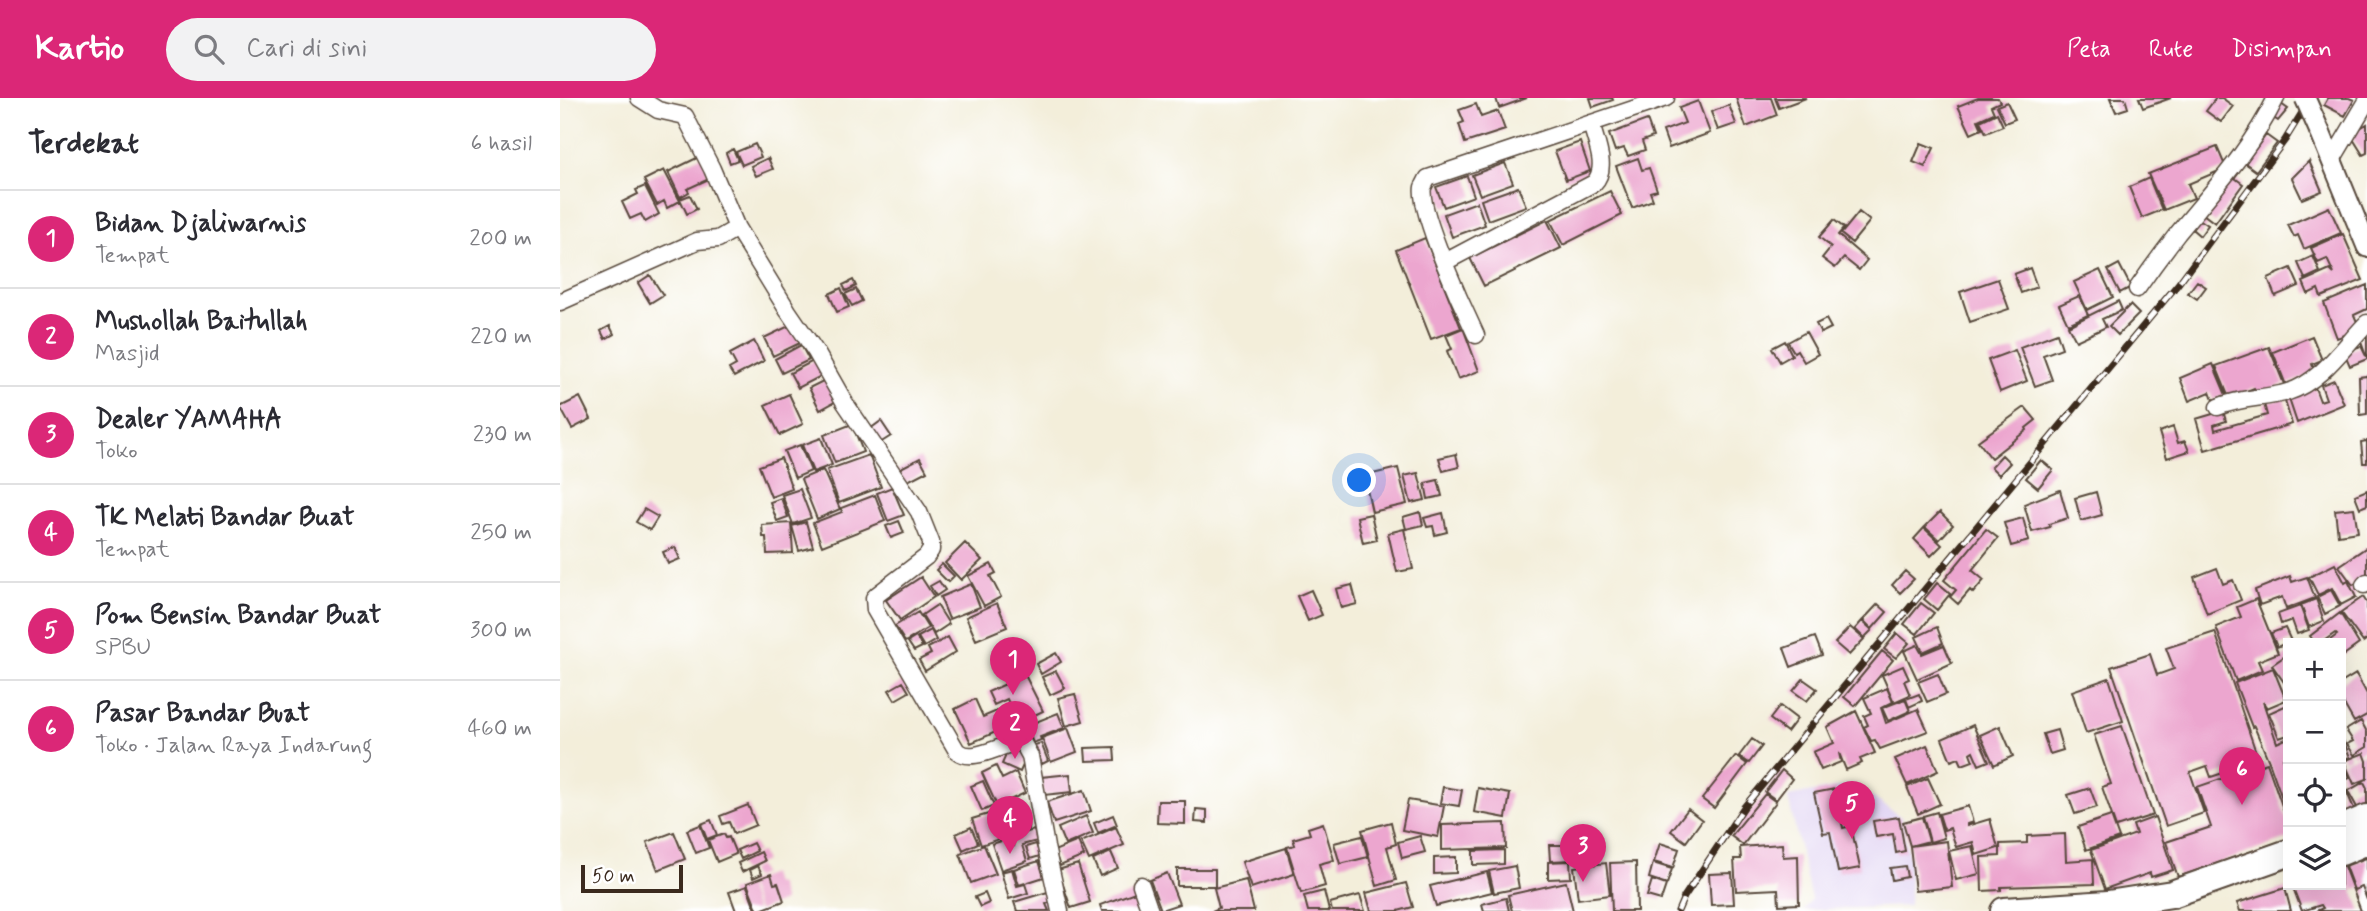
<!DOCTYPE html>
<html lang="id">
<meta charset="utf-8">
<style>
:root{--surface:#fff;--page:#f2f2f3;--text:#2b2b33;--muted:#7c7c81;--line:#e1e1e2;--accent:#db2777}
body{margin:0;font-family:Mynerve,sans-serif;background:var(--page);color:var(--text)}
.controls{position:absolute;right:21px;bottom:21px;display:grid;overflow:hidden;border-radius:0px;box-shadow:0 7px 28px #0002}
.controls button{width:63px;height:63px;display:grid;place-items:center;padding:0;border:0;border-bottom:2px solid var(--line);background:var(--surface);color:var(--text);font:35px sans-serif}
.scale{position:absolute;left:21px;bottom:18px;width:102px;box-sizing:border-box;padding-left:7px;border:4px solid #3b2a1e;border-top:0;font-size:19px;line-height:24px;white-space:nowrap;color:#3b2a1e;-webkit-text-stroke:5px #fff;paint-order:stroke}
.you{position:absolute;left:800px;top:383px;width:24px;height:24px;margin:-18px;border:5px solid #fff;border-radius:50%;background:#1a73e8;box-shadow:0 0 0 10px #1a73e833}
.badge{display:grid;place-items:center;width:46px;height:46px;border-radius:50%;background:var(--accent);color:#fff;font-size:23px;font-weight:700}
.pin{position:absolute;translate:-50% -58px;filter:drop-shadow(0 2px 4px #0008)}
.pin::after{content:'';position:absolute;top:37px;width:24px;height:21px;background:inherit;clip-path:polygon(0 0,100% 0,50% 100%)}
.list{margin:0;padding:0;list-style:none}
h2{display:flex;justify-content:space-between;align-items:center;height:91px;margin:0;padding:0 28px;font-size:30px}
h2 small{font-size:23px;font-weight:400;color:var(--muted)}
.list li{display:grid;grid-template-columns:46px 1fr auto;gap:21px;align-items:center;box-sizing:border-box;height:98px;padding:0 28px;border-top:2px solid var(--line)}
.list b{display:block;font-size:26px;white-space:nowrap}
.list p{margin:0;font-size:23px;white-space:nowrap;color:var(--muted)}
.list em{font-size:23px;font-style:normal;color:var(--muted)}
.icon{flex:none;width:38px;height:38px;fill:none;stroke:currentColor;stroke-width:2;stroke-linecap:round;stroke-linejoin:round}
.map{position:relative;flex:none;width:1807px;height:813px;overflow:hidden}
header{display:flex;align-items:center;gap:42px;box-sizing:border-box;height:98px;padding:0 35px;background:var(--accent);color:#fff}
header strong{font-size:33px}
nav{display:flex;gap:38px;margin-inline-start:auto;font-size:24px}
.search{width:490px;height:63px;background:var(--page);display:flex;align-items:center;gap:18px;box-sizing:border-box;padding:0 24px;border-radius:38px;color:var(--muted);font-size:26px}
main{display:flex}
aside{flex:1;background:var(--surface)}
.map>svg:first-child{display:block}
.built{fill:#e1d4f3}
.building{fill:#eca6cf}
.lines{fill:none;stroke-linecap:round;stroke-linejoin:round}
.minor-casing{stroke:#57473a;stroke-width:19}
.tertiary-casing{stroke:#57473a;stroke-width:23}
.trunk-casing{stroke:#57473a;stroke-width:30}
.minor{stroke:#fff;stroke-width:16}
.tertiary{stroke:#fff;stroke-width:19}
.trunk{stroke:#fff;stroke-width:26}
.rail-casing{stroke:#3b2a1e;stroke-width:7}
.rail{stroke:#fff;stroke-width:4.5;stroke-dasharray:13;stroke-linecap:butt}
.tertiary-bridge-casing{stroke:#57473a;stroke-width:23;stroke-linecap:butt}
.tertiary-bridge{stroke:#fff;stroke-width:19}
</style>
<header>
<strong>Kartio</strong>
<div class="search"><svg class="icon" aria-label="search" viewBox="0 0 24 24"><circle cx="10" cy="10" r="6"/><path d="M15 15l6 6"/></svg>Cari di sini</div>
<nav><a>Peta</a><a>Rute</a><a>Disimpan</a></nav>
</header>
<main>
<aside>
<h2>Terdekat<small>6 hasil</small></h2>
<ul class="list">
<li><span class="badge">1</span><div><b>Bidan Djaliwarnis</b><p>Tempat</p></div><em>200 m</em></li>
<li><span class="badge">2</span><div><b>Mushollah Baitullah</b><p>Masjid</p></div><em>220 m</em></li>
<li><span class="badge">3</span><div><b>Dealer YAMAHA</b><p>Toko</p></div><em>230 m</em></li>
<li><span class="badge">4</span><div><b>TK Melati Bandar Buat</b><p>Tempat</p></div><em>250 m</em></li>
<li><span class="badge">5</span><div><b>Pom Bensin Bandar Buat</b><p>SPBU</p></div><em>300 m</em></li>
<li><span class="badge">6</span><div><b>Pasar Bandar Buat</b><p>Toko · Jalan Raya Indarung</p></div><em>460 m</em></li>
</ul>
</aside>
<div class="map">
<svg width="1807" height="813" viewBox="0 0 1807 813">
<rect width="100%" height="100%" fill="#fff"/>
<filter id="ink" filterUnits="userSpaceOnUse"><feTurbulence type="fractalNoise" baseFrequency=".0143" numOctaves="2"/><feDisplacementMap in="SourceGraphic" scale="14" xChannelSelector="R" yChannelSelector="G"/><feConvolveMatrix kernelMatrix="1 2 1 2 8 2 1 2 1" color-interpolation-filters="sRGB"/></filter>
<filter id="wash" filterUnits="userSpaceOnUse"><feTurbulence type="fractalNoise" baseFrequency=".00686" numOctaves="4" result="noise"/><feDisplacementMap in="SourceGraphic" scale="28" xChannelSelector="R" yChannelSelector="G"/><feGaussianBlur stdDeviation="1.57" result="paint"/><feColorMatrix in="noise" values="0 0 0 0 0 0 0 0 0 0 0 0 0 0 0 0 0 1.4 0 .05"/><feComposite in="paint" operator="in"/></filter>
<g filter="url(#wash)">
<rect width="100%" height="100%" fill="#f3eeda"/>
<path class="built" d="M1293,686L1341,719L1350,763L1349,808L1244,812L1251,801L1228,699Z"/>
<g id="blocks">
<path class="building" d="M936,0H967L939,10Z
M1030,0H1052L1053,2L1033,9Z
M1176,0H1211L1217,17L1186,29Z
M1215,0H1246L1219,10Z
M1418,0H1438L1440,4L1431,8L1434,15L1418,22L1422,31L1411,36L1398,8Z
M1550,0H1565L1568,10L1556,14Z
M1579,0H1611L1583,10Z
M1656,0H1662L1673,8L1661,24L1646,13Z
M1768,0H1789L1794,2L1785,18L1764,7Z
M1138,3L1150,35L1109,50L1103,33L1125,25L1119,10Z
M1447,4L1455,21L1445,25L1437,8Z
M916,6L921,19L938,13L945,32L905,45L899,26L904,24L899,12Z
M1721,6L1728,11L1718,23L1711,18Z
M1169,7L1176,26L1158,32L1151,14Z
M1437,15L1443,28L1426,35L1420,23Z
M1087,22L1093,39L1082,43L1085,52L1068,58L1064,50L1055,53L1049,36Z
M1807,26V55L1803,57L1790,36Z
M1706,37L1717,45L1696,73L1685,65Z
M1020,44L1030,73L1006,82L995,53Z
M1361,45L1374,50L1365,69L1353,64Z
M195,46L201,59L182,67L176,54Z
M1657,49L1666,70L1628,86L1634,100L1604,112L1588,76Z
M173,51L178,62L170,65L166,55Z
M143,57L149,81L127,91L129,94L120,99L108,74Z
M208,60L213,71L196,78L191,68Z
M1078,60L1082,72L1089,70L1097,92L1090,94L1093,102L1072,110L1056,68Z
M1749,63L1762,93L1742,101L1732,80Z
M945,65L953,85L920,97L912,77Z
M104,72L120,103L107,110L104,103L97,107L84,82Z
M907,78L914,98L884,109L876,89Z
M1672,78L1683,86L1655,125L1643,116Z
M1589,80L1602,112L1582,120L1569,89Z
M85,88L99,116L85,124L81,116L70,121L62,104L78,96L76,92Z
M958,89L966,108L928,122L921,102Z
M1050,93L1062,117L1003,147L990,122Z
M130,97L137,111L127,116L120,101Z
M917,104L925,127L892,139L884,116Z
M1769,109L1781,135L1744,151L1738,137L1734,139L1728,127Z
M1299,114L1310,123L1292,145L1281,136Z
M1639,121L1648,127L1640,138L1632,131Z
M987,122L1001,150L924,188L910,160Z
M1274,122L1284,130L1278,137L1307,162L1299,172L1284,160L1275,170L1262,160L1271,149L1259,139Z
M1783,136L1803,182L1761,199L1758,191L1748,196L1743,184L1770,172L1774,176L1767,161L1758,165L1751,150Z
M865,140L901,230L871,241L836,152Z
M1753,158L1760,174L1745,181L1738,165Z
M1559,166L1571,189L1560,195L1548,172Z
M1470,170L1477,189L1461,195L1454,176Z
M1731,170L1739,188L1715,198L1708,180Z
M1540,172L1553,199L1527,212L1514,184Z
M90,177L103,197L90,205L78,185Z
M1438,181L1449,211L1410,224L1400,194Z
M293,182L296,188L286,193L283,187Z
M1637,183L1646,189L1637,201L1628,195Z
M1807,187V211L1794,217L1800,231L1777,240L1764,205Z
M281,190L289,209L277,214L269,196Z
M296,191L302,203L292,208L285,196Z
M1519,198L1528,217L1508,226L1499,207Z
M1558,203L1562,212L1542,221L1546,229L1516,243L1508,228Z
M1570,207L1579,216L1558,237L1549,228Z
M1266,221L1271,230L1261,235L1256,226Z
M231,227L240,245L213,258L204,240Z
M50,228L54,236L45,241L41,233Z
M903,230L919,273L898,281L887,253L892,251L886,237Z
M1246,234L1258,256L1244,264L1237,252L1234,254L1228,244Z
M1497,235L1502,250L1483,257L1492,282L1475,288L1460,249Z
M1752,238L1762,262L1752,266L1755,275L1726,287L1713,254Z
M1807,238V261L1790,268L1784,254L1801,248L1806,258L1800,241Z
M194,243L204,263L174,279L169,271L176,267L170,256Z
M1225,243L1232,257L1220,264L1212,250Z
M241,247L249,262L222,275L215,261Z
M1709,249L1724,286L1697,297L1694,290L1669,300L1656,268Z
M1455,252L1467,283L1440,294L1428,262Z
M257,261L265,276L238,290L230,275Z
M1653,266L1666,297L1653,302L1650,294L1629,303L1620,280Z
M1807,278V316L1800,317L1799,279Z
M267,281L278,302L260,312L249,290Z
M1774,282L1784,306L1737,325L1728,298L1754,287L1760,303L1766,301L1761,287Z
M229,296L243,326L220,337L205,307Z
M20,299L31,321L12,331L0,309Z
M1724,300L1732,326L1645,352L1636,321L1663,313L1666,323L1654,327L1655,332L1707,317L1704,306Z
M1465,309L1476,322L1466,330L1467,332L1431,360L1418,343Z
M321,323L331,338L320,345L310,331Z
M292,326L303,354L275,365L264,337Z
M1613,329L1618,345L1625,343L1629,353L1607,360L1599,334Z
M261,340L272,367L253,374L242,347Z
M1807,343V365H1803L1801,344Z
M240,347L251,373L235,380L224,353Z
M896,356L899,369L883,373L879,360Z
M309,357L321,389L279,405L267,372Z
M1442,357L1450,365L1439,377L1431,369Z
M221,360L232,391L211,399L199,368Z
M360,360L367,373L344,385L337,372Z
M1481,362L1493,372L1478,390L1466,380Z
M838,370L847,406L812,414L804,378Z
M263,372L280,411L257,421L241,381Z
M858,375L865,402L851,405L844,378Z
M878,382L882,398L868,401L865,385Z
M332,389L344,417L328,423L317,395Z
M240,391L251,420L233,426L222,397Z
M1500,392L1508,420L1489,426L1490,429L1472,434L1464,406Z
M1807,392V407L1800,410L1795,397Z
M1536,394L1542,417L1521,423L1515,400Z
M315,397L325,423L262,448L253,425L282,414L281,410Z
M221,400L228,419L217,423L210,404Z
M1794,410L1798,434L1778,437L1775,412Z
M84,411L98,419L90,432L76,424Z
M860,414L863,427L846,431L843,419Z
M1380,414L1393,427L1379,442L1365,429Z
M883,415L887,434L875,437L873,428L867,429L864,420Z
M811,416L817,442L803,445L797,419Z
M1463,420L1469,443L1451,448L1444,425Z
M339,423L344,435L331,440L326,428Z
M246,424L253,449L239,453L232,428Z
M231,425L233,455L207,456L206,439H203L202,427Z
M1364,430L1382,447L1371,458L1354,441Z
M844,431L853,471L837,474L828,435Z
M1426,431L1438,440L1412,472L1424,482L1413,495L1410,492L1398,506L1390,499L1396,492L1384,482Z
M405,445L422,462L401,482L385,465Z
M115,449L120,461L108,466L103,454Z
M1807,449V477L1793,487L1779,468Z
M382,466L394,478L388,484L376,472Z
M431,466L436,475L430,478L441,499L424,508L408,478Z
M1775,466L1785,485L1788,483L1796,499L1781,507L1772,490L1758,497L1749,479Z
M1657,470L1663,486L1673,482L1681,502L1647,516L1634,479Z
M1345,473L1354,481L1340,495L1332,487Z
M1730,478L1732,484L1747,479L1755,500L1726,511L1722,499L1700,507L1695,492Z
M361,479L374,499L340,522L326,502Z
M379,483L385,492L376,498L370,488Z
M1377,485L1390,496L1377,512L1364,501Z
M411,486L420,509L389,521L380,499Z
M792,487L797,506L781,510L776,491Z
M751,492L762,517L748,523L737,498Z
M1771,492L1780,508L1765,516L1757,499Z
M1803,499L1807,505V541L1803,544L1781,514Z
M1696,501L1718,555L1698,563L1702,572L1676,583L1656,529L1681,519L1677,509Z
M1756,501L1764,523L1749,529L1741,507Z
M437,505L447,529L416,542L406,519Z
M1361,505L1374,515L1357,536L1344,526Z
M1318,506L1327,514L1312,531L1303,522Z
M377,507L389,526L374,536L362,517Z
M1740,508L1749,532L1737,536L1732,522L1721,526L1718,516Z
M358,514L368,530L345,544L335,528Z
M1780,515L1799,546L1781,559V545H1766L1777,537L1775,535L1761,545H1755L1750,538Z
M1302,523L1312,532L1304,540L1295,531Z
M1290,529L1304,541L1289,557L1275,545Z
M1377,529L1383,545L1363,554L1356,539Z
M1725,530L1731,543L1717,549L1711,535Z
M371,532L376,542L364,549L358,539Z
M1655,534L1699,663L1651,679L1647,668L1630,674L1644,715L1606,728L1551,569L1590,556L1597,577L1614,571L1606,550Z
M1337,535L1349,545L1336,560L1324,551Z
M356,539L362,549L354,553L348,544Z
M388,539L396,554L365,573L359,562L371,556L368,550Z
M1255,539L1262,557L1231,569L1224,550Z
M1357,547L1362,556L1384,547L1392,565L1357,581L1344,553Z
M1322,553L1333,562L1295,608L1284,599Z
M496,555L501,564L481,576L476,566Z
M1728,556V590L1712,567Z
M1343,568L1349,581L1344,583L1350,597L1334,604L1322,577Z
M1713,570L1726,602L1707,610L1703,604L1717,645L1728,640V658L1723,660L1728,672V717L1710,666L1694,628L1692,629L1675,585Z
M496,573L505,590L490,597L482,579Z
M1378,576L1386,596L1367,604L1358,584Z
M1796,576L1807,596V617L1794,624L1781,601V585Z
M465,577L483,613L458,625L447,601L434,607L428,594Z
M1549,580L1563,623L1526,635L1512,593Z
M1243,581L1257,591L1247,603L1233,593Z
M343,584L349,594L335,602L329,592Z
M1327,590L1333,604L1321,610L1326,625L1358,611L1368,633L1320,651L1315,642L1311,643L1304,629L1308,627L1304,618L1311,615L1304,600Z
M515,596L523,623L506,628L498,600Z
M1359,596L1362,603L1349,609L1346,601Z
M415,601L423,619L437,613L445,630L411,645L395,611Z
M1345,601L1350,613L1328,623L1322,610Z
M1727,607L1728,637L1719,640L1709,615Z
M1220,608L1237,621L1227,634L1210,621Z
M1296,613L1315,655L1300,661L1302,665L1286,672L1279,655L1281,664L1261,672L1253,654L1274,645L1267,629Z
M498,615L504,630L480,639L481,642L473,645L466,628Z
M1801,623L1807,634V649L1794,657L1787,646L1793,643L1786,632Z
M1413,627L1429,663L1419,667L1413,653L1410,655L1413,663L1402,667L1399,660L1391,663L1382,641Z
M1440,628L1453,658L1434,667L1420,637Z
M1562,628L1593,717L1556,729L1542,689L1551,686L1534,637Z
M508,630L517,654L491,664L482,640Z
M1497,632L1503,652L1490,656L1483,636Z
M1192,641L1202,648L1189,665L1179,658Z
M1783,642L1790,659L1784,661L1781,656V643Z
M481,645L488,663L482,666L475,647Z
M1367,647L1378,673L1347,687L1335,661Z
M450,648L468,656L460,674L442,666Z
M554,649L555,662L526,663L525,650Z
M1804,655L1807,663V681L1794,686L1784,663Z
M1176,658L1187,666L1154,710L1142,701Z
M1783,663L1790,680L1782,683L1795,713L1781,719V664Z
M1707,665L1728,725V741L1618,779L1606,744L1651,729L1637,689Z
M436,668L442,681L456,674L465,695L437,708L422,675Z
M1222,672L1232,681L1216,702L1205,694Z
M510,676L512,694L484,697L481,679Z
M1368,680L1380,706L1358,716L1347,689Z
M423,683L434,708L422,713L411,688Z
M1804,684L1807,690V708L1799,713L1788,693Z
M883,689L902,692L899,708L880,705Z
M918,690L950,696L946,720L914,714Z
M1530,690L1537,709L1515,716L1508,697Z
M1275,691L1283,730L1291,728L1300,770L1278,774L1270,734L1263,735L1254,695Z
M524,692L531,713L494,725L487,704Z
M1205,696L1216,704L1183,747L1171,738Z
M848,702L884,708L878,739L842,732Z
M598,703H625V726L597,725Z
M461,706L469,731L421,747L412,721Z
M188,707L196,727L174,736L169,724L163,726L160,718Z
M1408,708L1413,724L1407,726V728L1430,721L1438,750L1416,757L1413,744L1396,749L1390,730L1384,732L1379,716Z
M636,711L647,712V725L635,724Z
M1128,711L1142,722L1126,744L1111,733Z
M1377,714L1384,740L1370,744L1363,718Z
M553,717L557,727L538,735L534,725Z
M526,718L533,735L505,747L498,730Z
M1551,718L1559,740L1526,752L1518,729Z
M1339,719L1345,753L1336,755L1333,736L1316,739L1313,723Z
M1362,719L1369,743L1350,748L1343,724Z
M1595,719L1613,772L1591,779L1590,775L1545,791L1531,752L1576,736L1573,727Z
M151,722L157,737L147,741L141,726Z
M831,724L836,746L827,749L836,782L817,788L802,732Z
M763,725L774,762L759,766L765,788L741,795L727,749L735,747L733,741L750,736L748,730Z
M945,725L946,750L882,752V727Z
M140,727L149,750L136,755L127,732Z
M411,729L418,745L403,752L396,736Z
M556,729L564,747L529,762L521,744Z
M474,732L477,743L462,747L467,763L441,772L432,746L448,741L451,749L454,748L451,739Z
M114,734L125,761L98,772L87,744Z
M164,736L166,740L169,739L176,756L157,764L148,742Z
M1505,736L1506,763L1533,761L1534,786L1441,789V792L1422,793L1421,759L1440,758V746L1467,745V738Z
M802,738L808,759L780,766L774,745Z
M860,738L865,754L842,760L838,744Z
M518,743L524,758L500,768L494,753Z
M1387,743L1392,789L1355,793L1350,748Z
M193,745L197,753L181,761L177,752Z
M1100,745L1119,751L1113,770L1094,764Z
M476,746L480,758L470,761L466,749Z
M1222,746L1223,759L1238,758L1239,806L1219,807L1218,791L1176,793L1174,761H1181L1180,749Z
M424,747L436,776L411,785L400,756Z
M989,747H1013V762L990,763Z
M1412,748L1419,776L1396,782L1389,753Z
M726,750L734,776L691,790L682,764Z
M944,752V766L913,767V753Z
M201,754L205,763L182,774L178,765Z
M551,754L558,770L540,778L533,762Z
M896,759V775L874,776V760Z
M1806,760L1807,761V802L1802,789L1794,792L1785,768Z
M479,763L484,779L459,787L454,771Z
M1010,763L1011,780L988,781V764Z
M1076,764L1077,813H1052L1050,765Z
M1046,765L1050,797L1018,801L1014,769Z
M1093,765L1112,771L1107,786L1089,780Z
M518,766L530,804L511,810L498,772Z
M1783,766L1801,813H1756L1763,810L1761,807L1742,813L1732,787H1781V767Z
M198,768L202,776L193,780L190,772Z
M955,768L959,790L934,795L929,773Z
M1345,768L1347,779L1332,782L1330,770Z
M452,771L457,788L465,786L468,795L449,801L441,774Z
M617,771H655V788H617Z
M927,774L932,794L876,808L870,788Z
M607,775L619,806L601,812L590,782Z
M1172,775L1174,806L1151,807L1149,776Z
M211,776L214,786L218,785L224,803L198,813L187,785Z
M686,782L694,813H652L659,810L654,790Z
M1092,782L1106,787L1101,802L1087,798Z
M1006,784L1013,813H952L948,797Z
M846,785L853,809L838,813H811L806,795Z
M187,788L196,813H176L169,794Z
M1725,790L1731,813H1680L1677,805Z
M491,793L494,803L486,806L489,813H457L454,804Z
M764,793L769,813H748L744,798Z
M575,794L582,813H542L540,807Z
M425,795L429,805L420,809L415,799Z
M800,797L805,813H772L770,805Z
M946,800L949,813H924L922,806Z"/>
</g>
</g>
<g filter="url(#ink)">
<use href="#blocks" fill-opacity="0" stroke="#57473a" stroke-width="2"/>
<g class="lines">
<defs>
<path id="minor" d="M79,0L98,12L125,18L152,71L177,130L228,213L256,254L285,305L359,414L371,444V452L366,459L318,496L314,500L315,512L397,653C413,666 440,646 460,644L464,647L470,658L486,749L500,813
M1772,62L1807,3
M885,164L1034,85C1049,70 1035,43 1031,25
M1577,191C1590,172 1604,153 1618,135C1654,91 1691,51 1716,0
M0,204L137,143L158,141L177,130
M916,237C904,212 858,112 863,89C864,88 867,81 868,80L1106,0
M1658,309C1681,299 1704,301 1728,294C1761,284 1784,248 1807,225
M1804,487L1807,484
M581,787L590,813"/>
<path id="tertiary" d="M1760,34L1807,149"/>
<path id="trunk" d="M1781,731L1807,720
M1781,754L1807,743
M1444,813L1548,806L1612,796L1728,755"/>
</defs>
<use href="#minor" class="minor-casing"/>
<use href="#tertiary" class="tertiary-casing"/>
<use href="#trunk" class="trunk-casing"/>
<use href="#minor" class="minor"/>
<use href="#tertiary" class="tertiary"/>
<use href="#trunk" class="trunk"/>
<defs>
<path id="rail" d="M1118,813L1124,799L1184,709L1618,186L1725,42L1751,0"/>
</defs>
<use href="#rail" class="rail-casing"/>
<use href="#rail" class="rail"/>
<defs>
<path id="tertiary-bridge" d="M1745,0L1760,34"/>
</defs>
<use href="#tertiary-bridge" class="tertiary-bridge-casing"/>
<use href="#tertiary-bridge" class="tertiary-bridge"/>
</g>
</g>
</svg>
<div class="controls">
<button>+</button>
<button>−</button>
<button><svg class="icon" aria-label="locate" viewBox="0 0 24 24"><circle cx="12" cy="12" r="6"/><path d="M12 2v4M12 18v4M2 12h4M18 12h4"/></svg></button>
<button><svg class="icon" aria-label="layers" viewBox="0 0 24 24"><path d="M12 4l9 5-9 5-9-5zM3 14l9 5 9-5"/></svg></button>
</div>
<div class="scale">50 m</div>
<div class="you"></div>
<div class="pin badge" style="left:453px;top:597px">1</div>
<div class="pin badge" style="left:455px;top:661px">2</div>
<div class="pin badge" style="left:1023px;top:784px">3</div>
<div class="pin badge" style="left:450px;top:756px">4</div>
<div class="pin badge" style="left:1292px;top:741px">5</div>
<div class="pin badge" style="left:1682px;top:707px">6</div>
</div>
</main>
